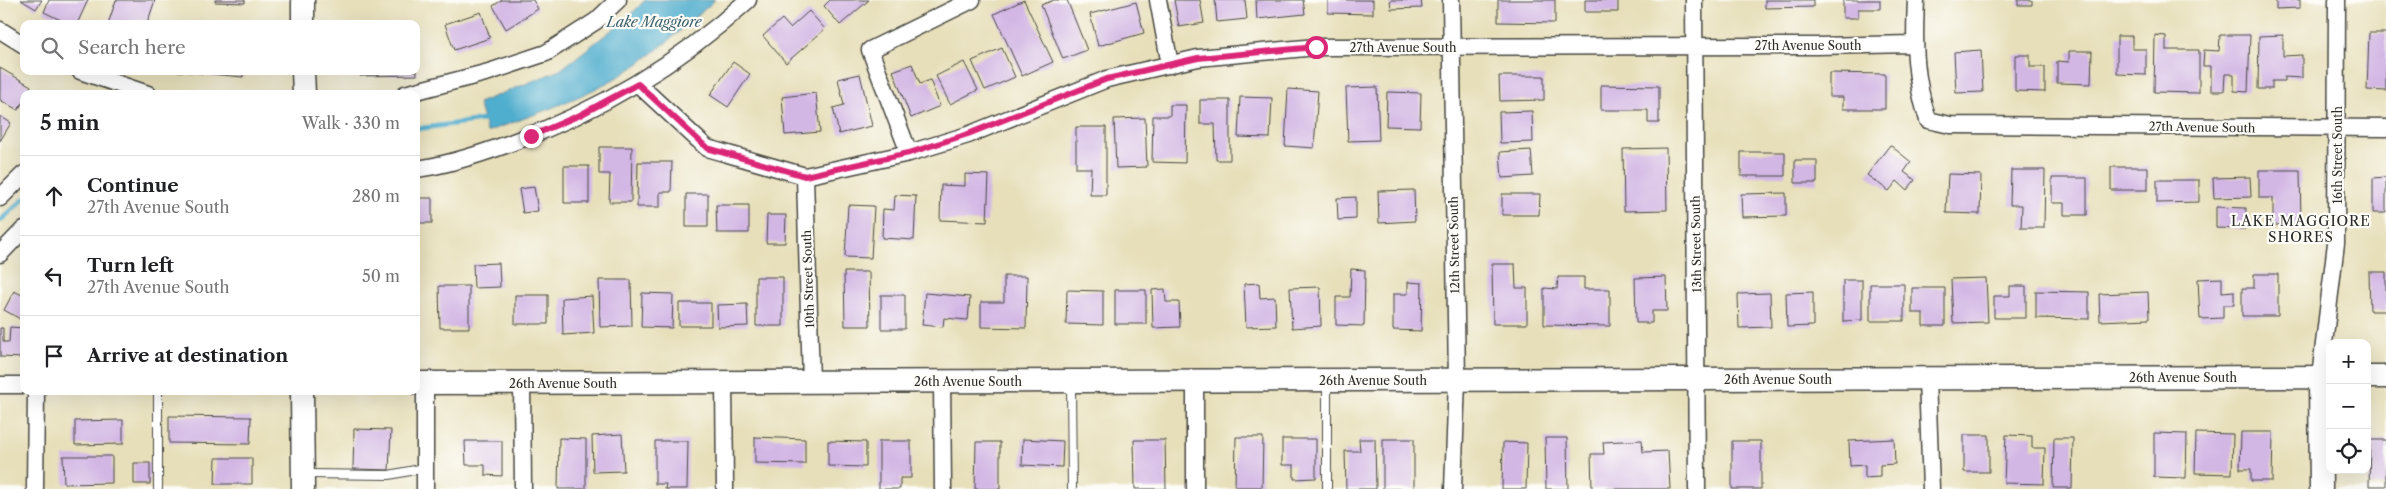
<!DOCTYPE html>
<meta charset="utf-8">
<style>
:root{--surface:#fff;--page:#f6f6f6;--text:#202124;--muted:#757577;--line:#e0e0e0}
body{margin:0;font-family:"Libre Caslon Text",serif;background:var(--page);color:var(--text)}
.controls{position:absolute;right:15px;bottom:15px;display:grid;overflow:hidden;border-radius:10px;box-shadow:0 5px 20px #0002}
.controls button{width:45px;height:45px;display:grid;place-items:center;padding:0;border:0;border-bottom:1px solid var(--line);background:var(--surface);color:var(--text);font:25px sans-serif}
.stop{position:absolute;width:15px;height:15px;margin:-11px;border:4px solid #db2777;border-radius:50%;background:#fff}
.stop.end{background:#db2777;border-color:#fff;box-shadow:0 1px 5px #0008}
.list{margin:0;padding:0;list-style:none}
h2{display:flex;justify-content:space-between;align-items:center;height:65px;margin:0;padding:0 20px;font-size:21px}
h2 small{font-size:16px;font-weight:400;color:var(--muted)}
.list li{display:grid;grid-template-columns:32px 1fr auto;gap:15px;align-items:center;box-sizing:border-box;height:80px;padding:0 20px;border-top:1px solid var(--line)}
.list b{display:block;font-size:19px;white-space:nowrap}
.list p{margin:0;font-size:16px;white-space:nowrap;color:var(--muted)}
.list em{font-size:16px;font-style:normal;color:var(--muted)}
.icon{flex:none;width:28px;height:28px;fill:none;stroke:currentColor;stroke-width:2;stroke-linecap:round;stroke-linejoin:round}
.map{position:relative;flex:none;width:2386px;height:489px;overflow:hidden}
.search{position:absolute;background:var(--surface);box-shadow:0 5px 20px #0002;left:20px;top:20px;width:400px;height:55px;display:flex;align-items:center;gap:12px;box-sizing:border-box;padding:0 18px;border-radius:10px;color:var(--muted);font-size:19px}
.panel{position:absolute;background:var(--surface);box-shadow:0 5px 20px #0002;left:20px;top:90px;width:400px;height:305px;border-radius:10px}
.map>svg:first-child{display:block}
.water{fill:#50adce;stroke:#3e6c7c}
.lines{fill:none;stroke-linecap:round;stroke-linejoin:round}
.stream{stroke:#50adce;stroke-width:5}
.building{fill:#d2b6e4}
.lane-casing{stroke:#474640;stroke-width:10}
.street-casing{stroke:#474640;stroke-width:19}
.secondary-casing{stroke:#474640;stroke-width:25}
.lane{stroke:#fff;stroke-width:8}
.street{stroke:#fff;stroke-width:16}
.secondary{stroke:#fff;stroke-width:22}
.route{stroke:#db2777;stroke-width:6}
.labels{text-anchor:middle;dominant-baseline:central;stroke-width:4.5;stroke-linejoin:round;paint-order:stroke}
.street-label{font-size:12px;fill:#2b2b2b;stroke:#fdfcf7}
.water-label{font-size:14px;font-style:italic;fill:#3a5f6c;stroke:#fdfcf7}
.neighbourhood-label{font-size:14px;letter-spacing:1px;fill:#2b2b2b;stroke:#fdfcf7}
</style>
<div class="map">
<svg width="2386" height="489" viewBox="0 0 2386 489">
<rect width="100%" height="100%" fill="#fdfcf7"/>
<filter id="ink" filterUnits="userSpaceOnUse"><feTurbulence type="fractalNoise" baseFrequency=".02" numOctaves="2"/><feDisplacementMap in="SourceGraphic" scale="10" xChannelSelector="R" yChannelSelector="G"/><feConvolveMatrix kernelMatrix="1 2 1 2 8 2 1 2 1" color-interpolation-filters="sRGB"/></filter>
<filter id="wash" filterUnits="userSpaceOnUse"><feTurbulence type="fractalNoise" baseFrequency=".0096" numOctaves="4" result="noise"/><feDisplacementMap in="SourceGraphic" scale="20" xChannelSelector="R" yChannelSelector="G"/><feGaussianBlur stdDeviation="1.12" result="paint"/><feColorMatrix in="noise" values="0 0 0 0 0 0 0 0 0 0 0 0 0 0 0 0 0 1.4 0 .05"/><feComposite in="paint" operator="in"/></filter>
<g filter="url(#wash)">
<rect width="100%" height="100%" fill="#e7dfba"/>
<path class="water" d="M645,0H715C687,25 655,54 623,74C581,99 533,115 487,132L478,103L560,70L627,18Z"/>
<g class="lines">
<path class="stream" d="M416,129L483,120
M0,221L24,199"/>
</g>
<g id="blocks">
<path class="building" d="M21,0H42L36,9Z
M49,0H88L77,24H69L44,12Z
M116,0H155L147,24H108Z
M215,0H245V3L215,2Z
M502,0H533L538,9L506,29L493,6Z
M830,0H869L840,25L824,6Z
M1024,0L1053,62L1022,76L994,14Z
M1054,0H1067L1087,50L1063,59L1041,5Z
M1174,0H1200L1204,23L1179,27Z
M1215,0H1245L1247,19L1217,22Z
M1256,0H1303L1305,14L1257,19Z
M1328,0H1373V14L1328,13Z
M1390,0H1421L1422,8L1391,9Z
M1498,0H1555V23L1498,22Z
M1585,0H1618V12H1585Z
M1765,0H1813V7L1765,8Z
M1843,0H1880V9H1858V18H1843Z
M2018,0H2032V5H2018Z
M2276,0H2300V8L2276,9Z
M1136,2L1144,33L1098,46L1090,14Z
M809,11L825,29L786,63L763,36L782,19L790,28Z
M481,12L490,38L454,50L445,24Z
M2369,33H2386V91L2367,90Z
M2155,35L2166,36V50H2199V93L2154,92Z
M2220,35H2250L2248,92L2234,91V74H2225L2224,91H2211V66H2203L2204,50L2219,51Z
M2283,35V56L2302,55V78L2284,77V81H2272V89H2258L2259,36Z
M2117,36H2132V49H2146V75L2117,74Z
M1002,48L1015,77L985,90L972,61Z
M1981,50L1983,92L1956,93L1954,52Z
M2069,51H2092L2091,84L2057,83V61L2069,62Z
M2015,55H2030V67H2045V92L2015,91Z
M733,62L750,74L728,107L710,95Z
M964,62L978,90L950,104L936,76Z
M912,64L920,84L930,80L940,106L911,118L893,71Z
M0,68L31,86L27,94H24V100L18,110L0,100Z
M178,71H243V77Z
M360,71H417V75L360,76Z
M1829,73L1885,74V109H1843V97H1829Z
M860,74L872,126L839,134L833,108L844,105L838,79Z
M1499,76H1544V100L1500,101Z
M1601,85L1659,86V123H1648V110H1601Z
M1377,87L1379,140L1348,141L1346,88Z
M1288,89L1318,91L1314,148L1285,146Z
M1387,92L1421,93L1420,127L1386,126Z
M816,93L820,132L785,135L782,97Z
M1240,97L1272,98L1270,138L1238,137Z
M1200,100H1230V160H1216L1215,124H1200Z
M1170,105H1186L1185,163L1152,162L1153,116H1170Z
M1532,111L1533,142L1500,143L1499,112Z
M0,116L11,123L0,141Z
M1145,118L1147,167L1116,168L1114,119Z
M1076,127H1106V195H1090L1091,168H1076Z
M1890,145L1911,162L1904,172L1915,180L1907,190L1897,181L1889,191L1867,175Z
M599,147H632L631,202H609L610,174H599Z
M1666,148L1667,210L1624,211L1623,149Z
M1531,150L1533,176L1502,178L1500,152Z
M1741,152H1785V176H1741Z
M1795,160H1817V183H1795Z
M638,162H672L671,192H660V207H637Z
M564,166H589V203H564Z
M2111,167H2148V190H2111Z
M2011,170H2045L2044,228H2021L2022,205H2010Z
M2259,170H2300L2301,225H2273V198H2259Z
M965,174L989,175L987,222L940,220L941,185L965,186Z
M1948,174L1981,175L1980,214L1946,213Z
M2250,177L2251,197L2214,198L2213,178Z
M2386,177V213H2373V178Z
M2052,178H2087V215H2064V203H2052Z
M2157,180H2199V202L2157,203Z
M534,187L538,211L523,213L519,189Z
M1414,190L1415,221L1379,223L1378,191Z
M1786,193V216L1742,217L1741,194Z
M686,194H708V227H686Z
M1502,194H1540L1539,215H1502Z
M895,195L916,196L914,240L882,238L883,209L894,210Z
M1356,197V219L1338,220L1337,198Z
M416,198H432V223H416Z
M716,205H749V233H717Z
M848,205L874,206L871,258L845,257Z
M2216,207L2246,208L2245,229L2216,228Z
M767,215H786L785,243H766Z
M499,263L500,287L474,288L473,264Z
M1492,264H1515L1516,288H1527V324H1493Z
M1351,269L1365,270L1364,326L1336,325V297H1350Z
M844,272H869L870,326H845Z
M2369,272H2386V311H2370Z
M2254,274H2278V316H2242V288H2254Z
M1004,276H1027L1026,328L981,327V302H1004Z
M756,277H783V326H756Z
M1558,277H1584V289H1610V326L1544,325V288L1557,289Z
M1666,277L1667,311H1652V323H1636L1635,278Z
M1986,278L1988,322L1953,323L1951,279Z
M2222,278V292L2234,291V305H2223V318L2200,319L2198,279Z
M599,280H631L632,326L600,327Z
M1843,280H1862V320L1843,321Z
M1408,282L1422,283L1421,331L1393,330V294H1408Z
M1259,283L1260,298L1275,297L1276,326L1246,327L1244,284Z
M1870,284H1904V321H1870Z
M439,286H469V328H440Z
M2010,286H2026V318H1994V296H2010Z
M1320,287L1321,326L1292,328L1290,288Z
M1912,288H1945V326H1923V313H1912Z
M1165,289L1166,302H1179L1180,327L1153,328L1152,290Z
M1067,290L1103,291V325L1066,324Z
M1115,290H1146V324H1115Z
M14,291L24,296V321L4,310Z
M2036,291L2089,292V319L2036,318Z
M1813,292V326L1787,327L1786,293Z
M2148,292L2149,319L2100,321L2099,294Z
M642,293L673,294L672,328L641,327Z
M925,293L970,297L968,320L944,318L943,327L922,325Z
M1770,293L1771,327L1739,328L1738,294Z
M515,295H548V324H515Z
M881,295H905V329H881Z
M592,296L594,333L563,335L562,298Z
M679,303H711V326H679Z
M747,304L748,326L718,327L717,305Z
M10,327L24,328V358L0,357V328H3V342H9Z
M169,416L251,417L250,444L169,443Z
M123,420V444L75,445V421Z
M354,429L391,430L389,470L353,469Z
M2241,432H2273L2272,481H2251V469H2240Z
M2154,433L2187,434L2186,478L2154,477Z
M2196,433L2233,434L2232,474L2195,473Z
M622,434L624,471L593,472L592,436Z
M1964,435H1989V472H1964Z
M2006,435L2032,436V448H2045L2044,484L2004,483Z
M755,437L805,439V464L755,463Z
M1236,437H1263L1262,487H1235Z
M559,438L586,439V489H558Z
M1545,438H1567L1568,489H1546Z
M2054,438H2073L2072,488H2053Z
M1023,439L1063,441L1062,467L1022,465Z
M1282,439H1316V478L1294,479V465H1282Z
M1359,439H1375L1376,489H1346L1345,451H1360Z
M1383,439H1414V489H1383Z
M1894,439L1895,464L1880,465V477L1865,478V465L1850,466L1849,441Z
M1134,440H1165L1166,489H1135Z
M1642,440L1643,452L1668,451L1670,489H1592L1591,454H1604L1603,442Z
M2370,440H2386V486H2369Z
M465,441H502V476L485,475V465H466Z
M655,441H688L687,489H665L666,484H655Z
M828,441L866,442V467L828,466Z
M879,441H911V478H900V489H879Z
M1732,441H1761V489H1732Z
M976,442H1000V489H975Z
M1503,442L1527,443L1526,489H1502Z
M63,456H112V483L64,484Z
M216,458H252V484H215Z
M134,463H150V484H134Z"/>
</g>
</g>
<g filter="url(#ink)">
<use href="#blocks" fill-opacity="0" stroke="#474640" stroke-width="1"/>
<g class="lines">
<defs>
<path id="lane" d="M1327,382V489
M1071,384L1072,489
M158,391V489
M305,474L389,475L425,468"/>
<path id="street" d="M1158,0L1170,65
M1451,0L1457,380L1453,489
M1694,0L1697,489
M1916,0C1914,44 1914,77 1928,120L1950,125L2386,128
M0,30L24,45
M80,71L148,94
M638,84L707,148L805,176L909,153L968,135L1107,79L1198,58L1316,47L1816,46L1914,44
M405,94L489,72L546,53L596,21L618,0
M909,153L870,50L972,0
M416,169C448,165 478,155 508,144C597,112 678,64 748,0
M805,176L811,382
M0,198L24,174
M0,254L24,229
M2320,377L2336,243L2337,0
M1927,378L1931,489
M1195,380V489
M942,381L943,489
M724,382L725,489
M522,383L523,489
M0,385H24
M35,489L36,391
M425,489V383"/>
<path id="secondary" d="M303,0V24
M303,71L304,94
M2320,377L2321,489
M2367,377H2386
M416,383L2330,377
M302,391L303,489"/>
</defs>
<use href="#lane" class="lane-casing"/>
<use href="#street" class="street-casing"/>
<use href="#secondary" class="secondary-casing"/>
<use href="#lane" class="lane"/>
<use href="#street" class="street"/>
<use href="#secondary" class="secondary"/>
</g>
</g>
<g class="lines" filter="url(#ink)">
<path class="route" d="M531,136L580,115L638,84L707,148L805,176L909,153L968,134L1107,79L1198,58L1316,47"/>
</g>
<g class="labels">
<g class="street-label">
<text x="1808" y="45">27th Avenue South</text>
<text x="1403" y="47">27th Avenue South</text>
<text transform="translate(2202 127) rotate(1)">27th Avenue South</text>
<text transform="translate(2337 155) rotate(-90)">16th Street South</text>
<text transform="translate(1696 244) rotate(-91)">13th Street South</text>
<text transform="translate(1454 245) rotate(-91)">12th Street South</text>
<text transform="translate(808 279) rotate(-92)">10th Street South</text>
<text x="2183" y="377">26th Avenue South</text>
<text x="1778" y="379">26th Avenue South</text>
<text x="1373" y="380">26th Avenue South</text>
<text x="968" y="381">26th Avenue South</text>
<text x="563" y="383">26th Avenue South</text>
</g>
<g class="water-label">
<text x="654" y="22">Lake Maggiore</text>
</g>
<g class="neighbourhood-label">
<text x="2301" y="221">LAKE MAGGIORE<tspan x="2301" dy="16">SHORES</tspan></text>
</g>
</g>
</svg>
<div class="controls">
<button>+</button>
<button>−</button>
<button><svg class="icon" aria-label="locate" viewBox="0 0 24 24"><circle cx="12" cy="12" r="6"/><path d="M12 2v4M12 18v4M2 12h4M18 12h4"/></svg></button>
</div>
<div class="stop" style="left:1316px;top:47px"></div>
<div class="stop end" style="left:531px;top:136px"></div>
<div class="search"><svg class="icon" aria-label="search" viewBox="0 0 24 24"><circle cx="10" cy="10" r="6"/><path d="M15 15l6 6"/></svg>Search here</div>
<section class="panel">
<h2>5 min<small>Walk · 330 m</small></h2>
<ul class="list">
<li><svg class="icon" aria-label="ahead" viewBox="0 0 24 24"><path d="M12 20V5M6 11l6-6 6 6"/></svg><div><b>Continue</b><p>27th Avenue South</p></div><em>280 m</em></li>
<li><svg class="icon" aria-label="left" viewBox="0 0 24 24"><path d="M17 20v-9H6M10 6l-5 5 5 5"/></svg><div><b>Turn left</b><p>27th Avenue South</p></div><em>50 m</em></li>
<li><svg class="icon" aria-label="arrive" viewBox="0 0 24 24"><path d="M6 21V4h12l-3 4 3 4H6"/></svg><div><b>Arrive at destination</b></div></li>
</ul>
</section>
</div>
